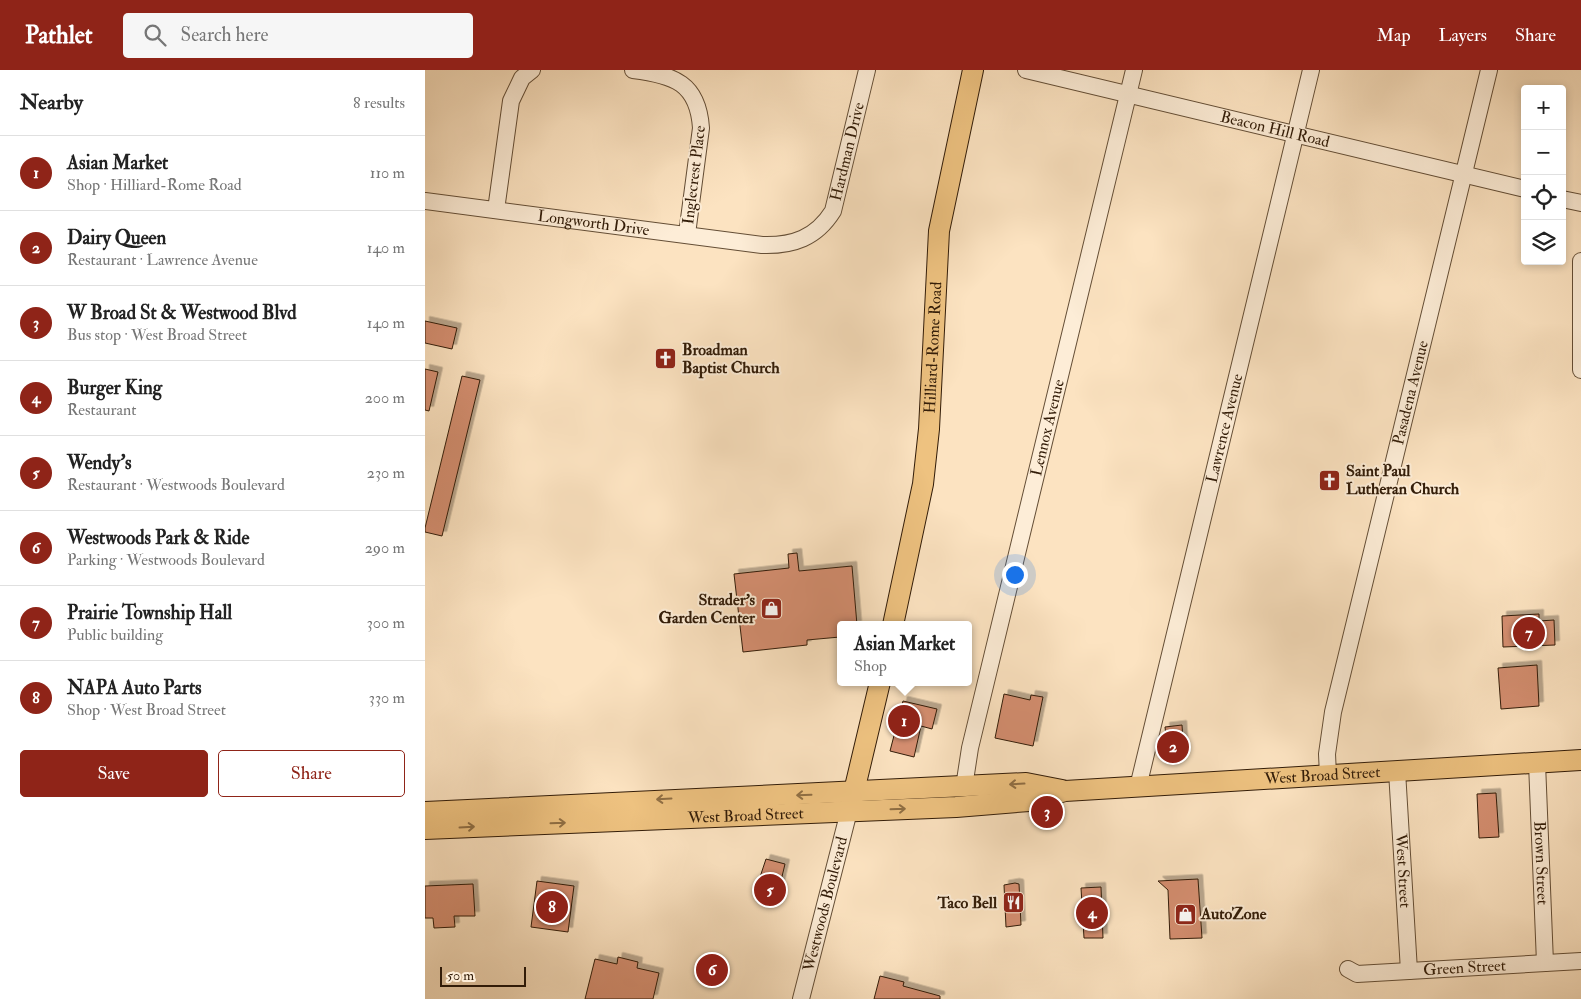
<!DOCTYPE html>
<meta charset="utf-8">
<style>
:root{--surface:#fff;--page:#f6f6f6;--text:#222;--muted:#767676;--line:#e0e0e0;--accent:#8f2418}
body{margin:0;font-family:"IM FELL Double Pica",serif;background:var(--page);color:var(--text)}
.controls{position:absolute;right:15px;top:15px;display:grid;overflow:hidden;border-radius:5px;box-shadow:0 2px 8px #0003}
.controls button{width:45px;height:45px;display:grid;place-items:center;padding:0;border:0;border-bottom:1px solid var(--line);background:var(--surface);color:var(--text);font:25px sans-serif}
.scale{position:absolute;left:15px;bottom:12px;width:86px;box-sizing:border-box;padding-left:5px;border:2px solid #321c08;border-top:0;font-size:14px;line-height:18px;white-space:nowrap;color:#321c08;-webkit-text-stroke:4px #fdedd7;paint-order:stroke}
.you{position:absolute;left:589px;top:504px;width:18px;height:18px;margin:-12px;border:4px solid #fff;border-radius:50%;background:#1a73e8;box-shadow:0 0 0 8px #1a73e833}
.badge{display:grid;place-items:center;width:32px;height:32px;border-radius:50%;background:var(--accent);color:#fff;font-size:16px;font-weight:700}
.pin{position:absolute;translate:-50% -50%;border:2px solid #fff;box-shadow:0 1px 5px #0006}
.popup{position:absolute;left:412px;top:551px;width:135px;height:65px;box-sizing:border-box;display:grid;place-content:center;border-radius:5px;background:var(--surface);filter:drop-shadow(0 1px 4px #0005);font-size:16px;white-space:nowrap;color:var(--muted)}
.popup b{font-size:19px;color:var(--text)}
.popup::after{content:'';position:absolute;left:50%;top:100%;margin-left:-10px;border:10px solid transparent;border-top-color:var(--surface)}
.list{margin:0;padding:0;list-style:none}
h2{display:flex;justify-content:space-between;align-items:center;height:65px;margin:0;padding:0 20px;font-size:21px}
h2 small{font-size:16px;font-weight:400;color:var(--muted)}
.list li{display:grid;grid-template-columns:32px 1fr auto;gap:15px;align-items:center;box-sizing:border-box;height:75px;padding:0 20px;border-top:1px solid var(--line)}
.list b{display:block;font-size:19px;white-space:nowrap}
.list p{margin:0;font-size:16px;white-space:nowrap;color:var(--muted)}
.list em{font-size:16px;font-style:normal;color:var(--muted)}
.actions{display:flex;gap:10px;padding:15px 20px}
.actions a{flex:1;padding:11px 0;border:1px solid var(--accent);border-radius:5px;text-align:center;font-size:18px;color:var(--accent)}
.actions .main{background:var(--accent);color:#fff}
.icon{flex:none;width:28px;height:28px;fill:none;stroke:currentColor;stroke-width:2;stroke-linecap:round;stroke-linejoin:round}
.map{position:relative;flex:none;width:1156px;height:929px;overflow:hidden}
header{display:flex;align-items:center;gap:30px;box-sizing:border-box;height:70px;padding:0 25px;background:var(--accent);color:#fff}
header strong{font-size:24px}
nav{display:flex;gap:28px;margin-inline-start:auto;font-size:18px}
.search{width:350px;height:45px;background:var(--page);display:flex;align-items:center;gap:12px;box-sizing:border-box;padding:0 18px;border-radius:5px;color:var(--muted);font-size:19px}
main{display:flex}
aside{flex:1;background:var(--surface)}
.map>svg:first-child{display:block}
.building{fill:#d48e70;stroke:#321c08;filter:url(#shadow)}
.lines{fill:none;stroke-linecap:round;stroke-linejoin:round}
.minor-casing{stroke:#644e36;stroke-width:18}
.major-casing{stroke:#321c08;stroke-width:22}
.minor{stroke:#fdedd7;stroke-width:16}
.major{stroke:#eec280;stroke-width:20}
.oneway{stroke:#906f44}
.labels{text-anchor:middle;dominant-baseline:central;stroke-width:4;stroke-linejoin:round;paint-order:stroke}
.street-label{font-size:16px;fill:#321c08;stroke:#fdedd7}
.poi-label{font-size:16px;font-weight:bold;fill:#321c08;stroke:#fdedd7;text-anchor:start}
</style>
<header>
<strong>Pathlet</strong>
<div class="search"><svg class="icon" aria-label="search" viewBox="0 0 24 24"><circle cx="10" cy="10" r="6"/><path d="M15 15l6 6"/></svg>Search here</div>
<nav><a>Map</a><a>Layers</a><a>Share</a></nav>
</header>
<main>
<aside>
<h2>Nearby<small>8 results</small></h2>
<ul class="list">
<li><span class="badge">1</span><div><b>Asian Market</b><p>Shop · Hilliard-Rome Road</p></div><em>110 m</em></li>
<li><span class="badge">2</span><div><b>Dairy Queen</b><p>Restaurant · Lawrence Avenue</p></div><em>140 m</em></li>
<li><span class="badge">3</span><div><b>W Broad St &amp; Westwood Blvd</b><p>Bus stop · West Broad Street</p></div><em>140 m</em></li>
<li><span class="badge">4</span><div><b>Burger King</b><p>Restaurant</p></div><em>200 m</em></li>
<li><span class="badge">5</span><div><b>Wendy's</b><p>Restaurant · Westwoods Boulevard</p></div><em>230 m</em></li>
<li><span class="badge">6</span><div><b>Westwoods Park &amp; Ride</b><p>Parking · Westwoods Boulevard</p></div><em>290 m</em></li>
<li><span class="badge">7</span><div><b>Prairie Township Hall</b><p>Public building</p></div><em>300 m</em></li>
<li><span class="badge">8</span><div><b>NAPA Auto Parts</b><p>Shop · West Broad Street</p></div><em>330 m</em></li>
</ul>
<div class="actions"><a class="main">Save</a><a>Share</a></div>
</aside>
<div class="map">
<svg width="1156" height="929" viewBox="0 0 1156 929">
<defs>
<filter id="shadow"><feDropShadow dx="4.5" dy="-4.5" stdDeviation="0" flood-color="#0004"/></filter>
</defs>
<rect width="100%" height="100%" fill="#fce3c1"/>
<filter id="stains"><feTurbulence type="fractalNoise" baseFrequency=".004" numOctaves="4"/><feColorMatrix values="0 0 0 0 .2 0 0 0 0 .09 0 0 0 0 .02 0 0 0 .5 -.17"/></filter>
<radialGradient id="worn" r=".72"><stop offset=".6" stop-color="#630" stop-opacity="0"/><stop offset="1" stop-color="#630" stop-opacity=".3"/></radialGradient>
<path class="building" d="M0,251L32,258L27,279L0,273Z
M0,299L13,302L4,341L0,340Z
M37,306L55,310L17,466L0,462V458Z
M372,483L374,501L427,496L432,555H415V567L382,570V575L318,582L309,504L364,498L363,484Z
M1114,544V551L1129,550L1130,575L1078,577L1077,546Z
M1112,595L1114,636L1076,639L1073,598Z
M579,624L605,630L606,625L618,627L608,676L570,668Z
M478,631L512,639L507,659L496,656L489,687L465,681Z
M757,655L759,685L737,687L735,668L741,666L740,657Z
M1071,723L1074,767L1054,768L1052,724Z
M341,789L360,794L350,836L332,832L339,807H335Z
M773,809L777,868L745,869L743,820L733,811Z
M112,811L149,816L143,862L106,857Z
M590,813L594,814L596,855L581,857L579,815Z
M48,814L50,846H29L30,857L9,858L8,848H0V816Z
M676,817L678,868H659L656,818Z
M193,887L213,892L212,898L234,903L228,929H160L170,889L192,894Z
M455,906L479,912L478,916L515,926V929H449Z"/>
<g class="lines">
<defs>
<g id="minor">
<path d="M208,0C249,5 273,13 276,58L262,164"/>
<path id="s1" d="M601,0L1100,119"/>
<path d="M1137,129L1156,133"/>
<path id="s2" d="M0,131L337,175C368,176 391,168 408,141L442,0"/>
<path d="M71,140L86,31L97,8L107,0"/>
<path d="M1156,191V300"/>
<path id="s3" d="M1112,693L1120,893"/>
<path id="s4" d="M972,701L984,901"/>
<path id="s5" d="M903,705L902,684L908,642L1064,0"/>
<path id="s6" d="M539,717L545,678L709,0"/>
<path id="s7" d="M713,717L886,0"/>
<path id="s8" d="M923,899L932,904L1156,891"/>
<path id="s9" d="M376,929L424,741"/>
</g>
<g id="major">
<path id="s10" d="M468,555L498,414L504,359L514,161L548,0"/>
<path d="M426,734L455,612"/>
<path d="M0,742L601,713L637,720"/>
<path id="s11" d="M0,759L531,737L604,731L640,721L1156,690"/>
</g>
</defs>
<use href="#minor" class="minor-casing"/>
<use href="#major" class="major-casing"/>
<use href="#minor" class="minor"/>
<use href="#major" class="major"/>
</g>
<defs><path id="oneway-shaft" d="M-6 0H5M1.5-3L5.5 0L1.5 3" fill="none" stroke-width="1.6" stroke-linecap="round" stroke-linejoin="round" transform="scale(1.25)"/></defs>
<g class="oneway">
<use href="#oneway-shaft" transform="translate(592 714) rotate(177)"/>
<use href="#oneway-shaft" transform="translate(379 725) rotate(178)"/>
<use href="#oneway-shaft" transform="translate(239 729) rotate(177)"/>
<use href="#oneway-shaft" transform="translate(473 739) rotate(-2)"/>
<use href="#oneway-shaft" transform="translate(133 753) rotate(-2)"/>
<use href="#oneway-shaft" transform="translate(42 757) rotate(-3)"/>
</g>
<defs>
<symbol id="church-square" viewBox="-11 -11 22 22"><rect x="-9" y="-9" width="18" height="18" rx="4" fill="#8f2418" stroke="#fdedd7"/><path d="M-1.2-6h2.4v3.5h3.3v2.4h-3.3V6h-2.4V-.1h-3.3v-2.4h3.3Z" fill="#fff"/></symbol>
<symbol id="shop-square" viewBox="-11 -11 22 22"><rect x="-9" y="-9" width="18" height="18" rx="4" fill="#8f2418" stroke="#fdedd7"/><path d="M-5-2.5h2.3a2.7 3.5 0 0 1 5.4 0H5L5.5 6h-11ZM-1.5-2.5h3a1.5 2.3 0 0 0-3 0Z" fill="#fff"/></symbol>
<symbol id="restaurant-square" viewBox="-11 -11 22 22"><rect x="-9" y="-9" width="18" height="18" rx="4" fill="#8f2418" stroke="#fdedd7"/><path d="M-5-6h1v4h1v-4h1v4h1v-4h1v5L-1.5 .5V6h-2V.5L-5-1ZM5-6V6H3V1.5H1.5Q1.5-4 5-6Z" fill="#fff"/></symbol>
</defs>
<g fill-rule="evenodd">
<use href="#church-square" x="228" y="276" width="25" height="25"/>
<use href="#church-square" x="892" y="398" width="25" height="25"/>
<use href="#shop-square" x="334" y="526" width="25" height="25"/>
<use href="#restaurant-square" x="576" y="820" width="25" height="25"/>
<use href="#shop-square" x="748" y="832" width="25" height="25"/>
</g>
<g class="labels">
<g class="street-label">
<text stroke="none"><textPath href="#s1" startOffset="256">Beacon Hill Road</textPath></text>
<text stroke="none"><textPath href="#s2" startOffset="484">Hardman Drive</textPath></text>
<text transform="translate(269 105) rotate(-83)">Inglecrest Place</text>
<text stroke="none"><textPath href="#s2" startOffset="170">Longworth Drive</textPath></text>
<text stroke="none"><textPath href="#s10" startOffset="281">Hilliard-Rome Road</textPath></text>
<text stroke="none"><textPath href="#s5" startOffset="392">Pasadena Avenue</textPath></text>
<text stroke="none"><textPath href="#s6" startOffset="369">Lennox Avenue</textPath></text>
<text stroke="none"><textPath href="#s7" startOffset="369">Lawrence Avenue</textPath></text>
<text stroke="none"><textPath href="#s11" startOffset="900">West Broad Street</textPath></text>
<text stroke="none"><textPath href="#s11" startOffset="321">West Broad Street</textPath></text>
<text stroke="none"><textPath href="#s3" startOffset="100">Brown Street</textPath></text>
<text stroke="none"><textPath href="#s4" startOffset="100">West Street</textPath></text>
<text stroke="none"><textPath href="#s9" startOffset="98">Westwoods Boulevard</textPath></text>
<text stroke="none"><textPath href="#s8" startOffset="118">Green Street</textPath></text>
</g>
<g class="poi-label">
<text x="257" y="280">Broadman<tspan x="257" dy="18">Baptist Church</tspan></text>
<text x="921" y="401">Saint Paul<tspan x="921" dy="18">Lutheran Church</tspan></text>
<text x="330" y="530" text-anchor="end">Strader's<tspan x="330" dy="18">Garden Center</tspan></text>
<text x="572" y="833" text-anchor="end">Taco Bell</text>
<text x="776" y="844">AutoZone</text>
</g>
</g>
<rect width="100%" height="100%" filter="url(#stains)"/>
<rect width="100%" height="100%" fill="url(#worn)"/>
</svg>
<div class="controls">
<button>+</button>
<button>−</button>
<button><svg class="icon" aria-label="locate" viewBox="0 0 24 24"><circle cx="12" cy="12" r="6"/><path d="M12 2v4M12 18v4M2 12h4M18 12h4"/></svg></button>
<button><svg class="icon" aria-label="layers" viewBox="0 0 24 24"><path d="M12 4l9 5-9 5-9-5zM3 14l9 5 9-5"/></svg></button>
</div>
<div class="scale">50 m</div>
<div class="you"></div>
<div class="pin badge" style="left:479px;top:651px">1</div>
<div class="popup"><b>Asian Market</b>Shop</div>
<div class="pin badge" style="left:748px;top:677px">2</div>
<div class="pin badge" style="left:622px;top:742px">3</div>
<div class="pin badge" style="left:667px;top:843px">4</div>
<div class="pin badge" style="left:345px;top:820px">5</div>
<div class="pin badge" style="left:287px;top:900px">6</div>
<div class="pin badge" style="left:1104px;top:563px">7</div>
<div class="pin badge" style="left:127px;top:837px">8</div>
</div>
</main>
